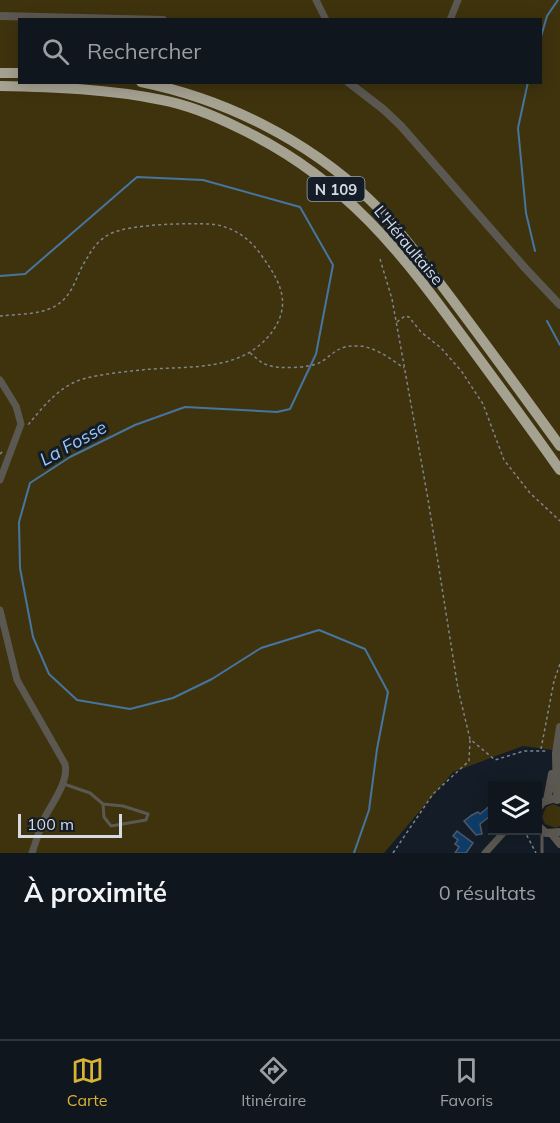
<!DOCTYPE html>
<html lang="fr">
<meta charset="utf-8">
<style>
:root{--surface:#0f161d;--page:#181f26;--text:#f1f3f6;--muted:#9b9fa4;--line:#2f353b;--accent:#d9b334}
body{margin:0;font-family:Mulish,sans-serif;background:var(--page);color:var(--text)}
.controls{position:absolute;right:18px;bottom:18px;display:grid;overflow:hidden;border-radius:0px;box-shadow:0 3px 15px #0003}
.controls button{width:54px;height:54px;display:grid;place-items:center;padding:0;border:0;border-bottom:2px solid var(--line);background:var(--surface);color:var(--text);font:30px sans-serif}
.scale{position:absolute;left:18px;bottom:15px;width:104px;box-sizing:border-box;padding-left:6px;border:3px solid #d5dbe2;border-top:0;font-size:16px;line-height:21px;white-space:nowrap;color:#d5dbe2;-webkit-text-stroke:4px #141d27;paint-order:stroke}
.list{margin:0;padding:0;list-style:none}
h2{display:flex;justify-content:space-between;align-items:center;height:78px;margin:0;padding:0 24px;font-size:26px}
h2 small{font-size:20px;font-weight:400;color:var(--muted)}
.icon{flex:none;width:33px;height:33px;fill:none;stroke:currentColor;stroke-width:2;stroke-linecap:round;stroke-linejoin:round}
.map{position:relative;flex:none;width:560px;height:853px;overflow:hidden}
.search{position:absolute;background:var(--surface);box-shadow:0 3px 15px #0003;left:18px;right:18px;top:18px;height:66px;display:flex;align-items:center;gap:15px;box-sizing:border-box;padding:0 21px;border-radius:0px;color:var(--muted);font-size:22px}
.sheet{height:186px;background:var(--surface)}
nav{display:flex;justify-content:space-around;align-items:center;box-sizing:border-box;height:84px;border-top:2px solid var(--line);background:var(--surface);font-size:16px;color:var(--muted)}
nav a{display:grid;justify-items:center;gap:3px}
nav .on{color:var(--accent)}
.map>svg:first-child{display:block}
.green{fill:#3f330e;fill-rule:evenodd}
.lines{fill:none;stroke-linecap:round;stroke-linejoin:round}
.stream{stroke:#4575a0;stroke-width:2}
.building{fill:#0e3c69;stroke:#4f5965;stroke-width:1.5}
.path{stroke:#7d858d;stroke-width:1.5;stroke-dasharray:3 3;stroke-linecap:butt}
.service{stroke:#5b5852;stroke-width:3}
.minor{stroke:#5b5852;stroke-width:7}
.tertiary{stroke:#5b5852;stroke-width:8}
.trunk{stroke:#a6a292;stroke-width:10}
.labels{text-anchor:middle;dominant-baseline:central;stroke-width:6;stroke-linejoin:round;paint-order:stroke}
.shield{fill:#141d27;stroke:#9ba2aa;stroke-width:1.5}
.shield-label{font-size:15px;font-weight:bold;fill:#d5dbe2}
.street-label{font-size:16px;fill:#d5dbe2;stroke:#141d27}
.water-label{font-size:18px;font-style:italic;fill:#9ac7fa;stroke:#141d27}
</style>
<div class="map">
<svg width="560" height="853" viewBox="0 0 560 853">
<rect width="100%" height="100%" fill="#141d27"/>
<path class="green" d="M0,0H560V751L523,746L453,772L384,853H0ZM20,20H540V82H20Z
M553,804L560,807V826L556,828L545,824L542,817L546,807Z"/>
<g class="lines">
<path class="stream" d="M540,40L547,16L558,0
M528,82L518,128L526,213L535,251
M0,276L25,274L137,177L203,180L300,207L333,265L316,354L290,409L277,412L185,407L135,425L70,457L30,483L19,522L20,568L33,637L49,674L77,700L130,709L173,698L212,679L261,648L319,630L365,649L388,692L377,749L369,810L354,853
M547,321L560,345"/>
</g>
<path class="building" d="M492,804V821L489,817L480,824L482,834L476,835L464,821L472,815L478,812L480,814Z
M457,831L473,843L466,853H455L459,847L455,844L458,840L453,836Z"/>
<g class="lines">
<path class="path" d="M380,259L392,299L402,354L428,499L458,689L470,739L495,760L524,751H547
M0,316C19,314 46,315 61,302C74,292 77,273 86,260C92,249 98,240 110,234C129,224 187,223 209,224C229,225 247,236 259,252C277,277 293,300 274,329C244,374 187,365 141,370C122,372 101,374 83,379C59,386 43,407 28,425
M397,322L405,316L409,317L421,332L441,348L462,372L483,404L504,460L530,493L560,521
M250,353C255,357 260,362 265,364C277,370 310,368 321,362C335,353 338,345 358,346C374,346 391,359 404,368
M0,454L4,450
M541,749L554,681L560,664
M524,830L536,853
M393,853L433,794L469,761L470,740"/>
<path class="service" d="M64,784L90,793L103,804L104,817L111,826L146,820L148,814L123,806L103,804
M542,832V853"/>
<path class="minor" d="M316,0L326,20
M450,20L458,0
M0,380L16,406L21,424L0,480
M0,610L17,680L65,764C69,781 53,802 45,817C40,828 36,841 32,853
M485,853L506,830"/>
<path class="tertiary" d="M0,16L163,20
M348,82L383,109L401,126L525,268L560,305
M547,800L552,774
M557,800L556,753L560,727
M538,808L543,802L552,799
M538,826L546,833L560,832
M552,834L560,844"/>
<path class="trunk" d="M0,73H20
M141,82C225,99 307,140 369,199C395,224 416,253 439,282C480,336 520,391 560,446
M0,86C54,87 109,89 162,100C188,105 215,116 239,128C346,179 401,252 469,345C500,387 530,428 560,470"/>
</g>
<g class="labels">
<rect class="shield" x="307.5" y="177" width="57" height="24" rx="4.5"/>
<g class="shield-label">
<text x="336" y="189">N 109</text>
</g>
<g class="street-label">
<text transform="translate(409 245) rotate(50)">L'Héraultaise</text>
</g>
<g class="water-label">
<text transform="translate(73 443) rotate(-29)">La Fosse</text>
</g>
</g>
</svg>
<div class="controls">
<button><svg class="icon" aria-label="layers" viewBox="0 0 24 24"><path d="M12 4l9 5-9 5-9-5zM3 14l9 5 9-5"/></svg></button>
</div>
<div class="scale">100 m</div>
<div class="search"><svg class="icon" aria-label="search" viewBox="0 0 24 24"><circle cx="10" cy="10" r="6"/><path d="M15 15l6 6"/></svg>Rechercher</div>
</div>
<section class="sheet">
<h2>À proximité<small>0 résultats</small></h2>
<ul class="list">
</ul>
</section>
<nav>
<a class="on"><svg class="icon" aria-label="map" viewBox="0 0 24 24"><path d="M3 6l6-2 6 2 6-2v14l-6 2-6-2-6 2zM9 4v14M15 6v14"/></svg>Carte</a>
<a><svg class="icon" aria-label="directions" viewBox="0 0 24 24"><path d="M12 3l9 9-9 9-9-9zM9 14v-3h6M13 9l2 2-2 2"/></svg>Itinéraire</a>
<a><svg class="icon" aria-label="saved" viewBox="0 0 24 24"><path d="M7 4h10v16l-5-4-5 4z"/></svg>Favoris</a>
</nav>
